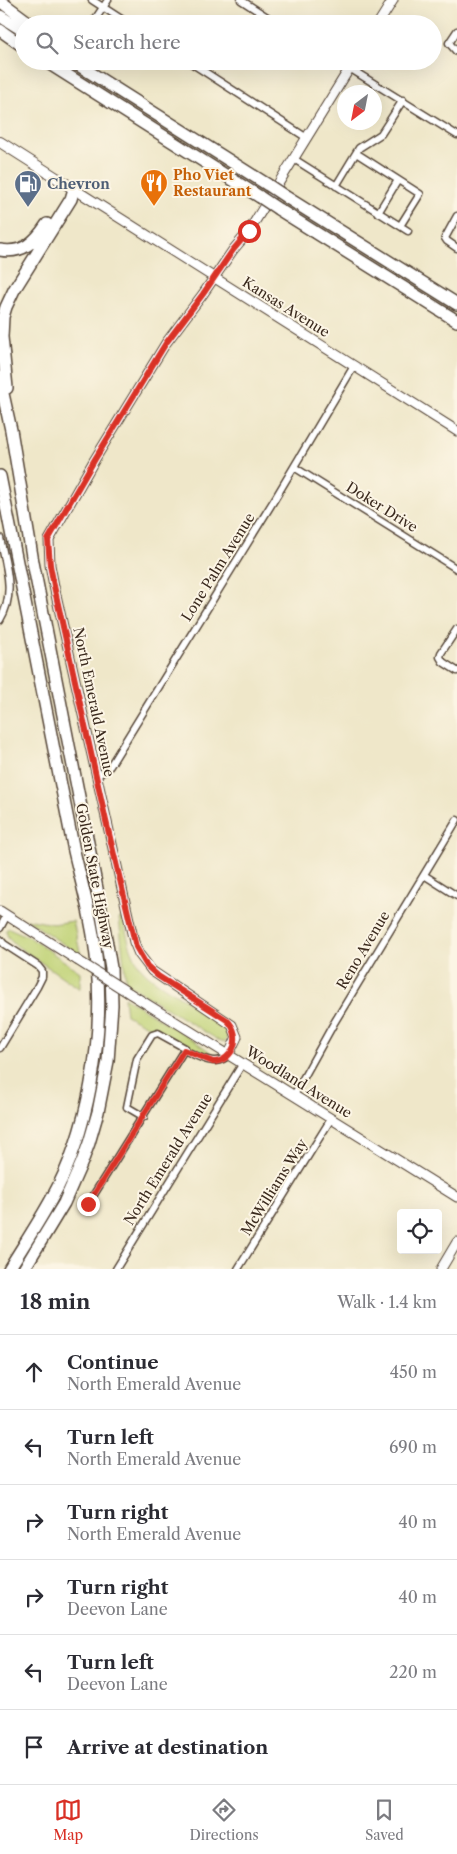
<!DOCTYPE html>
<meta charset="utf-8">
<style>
:root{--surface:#fff;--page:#f2f2f3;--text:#2b2b33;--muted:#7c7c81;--line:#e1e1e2;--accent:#d93025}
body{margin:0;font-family:"Libre Caslon Text",serif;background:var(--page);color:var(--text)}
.controls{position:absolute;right:15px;bottom:15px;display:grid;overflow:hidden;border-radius:5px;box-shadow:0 5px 20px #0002}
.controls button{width:45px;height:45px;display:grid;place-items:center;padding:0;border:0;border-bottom:1px solid var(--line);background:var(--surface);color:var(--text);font:25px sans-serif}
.compass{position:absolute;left:337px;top:85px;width:45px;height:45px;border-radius:50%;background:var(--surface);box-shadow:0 5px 20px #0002;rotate:212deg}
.stop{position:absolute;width:15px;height:15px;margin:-11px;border:4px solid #d93025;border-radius:50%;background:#fff}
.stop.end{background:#d93025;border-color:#fff;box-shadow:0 1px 5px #0008}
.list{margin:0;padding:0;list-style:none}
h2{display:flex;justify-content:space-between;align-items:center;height:65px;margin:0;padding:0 20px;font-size:21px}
h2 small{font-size:16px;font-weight:400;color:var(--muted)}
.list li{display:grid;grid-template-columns:32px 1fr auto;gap:15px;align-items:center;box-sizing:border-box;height:75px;padding:0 20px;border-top:1px solid var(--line)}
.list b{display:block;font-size:19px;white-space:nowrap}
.list p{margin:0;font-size:16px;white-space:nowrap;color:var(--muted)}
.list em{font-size:16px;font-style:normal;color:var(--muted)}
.icon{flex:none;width:28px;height:28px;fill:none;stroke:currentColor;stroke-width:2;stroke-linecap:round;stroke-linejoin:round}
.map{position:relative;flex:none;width:457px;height:1269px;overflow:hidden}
.search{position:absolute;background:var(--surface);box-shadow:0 5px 20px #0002;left:15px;right:15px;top:15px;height:55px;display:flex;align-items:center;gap:12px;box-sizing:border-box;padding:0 18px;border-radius:28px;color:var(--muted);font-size:19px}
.sheet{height:515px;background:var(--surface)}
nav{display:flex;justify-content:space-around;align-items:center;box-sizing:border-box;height:70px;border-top:1px solid var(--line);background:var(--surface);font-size:14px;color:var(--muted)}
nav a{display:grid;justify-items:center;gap:2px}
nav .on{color:var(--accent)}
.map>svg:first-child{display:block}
.green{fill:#bfd275;stroke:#7d7e4a}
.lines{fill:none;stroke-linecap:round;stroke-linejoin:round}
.street-casing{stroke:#564638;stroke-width:9}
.secondary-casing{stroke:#564638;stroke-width:11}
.primary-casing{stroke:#564638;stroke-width:12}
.highway-casing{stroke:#564638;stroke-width:14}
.street{stroke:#fff;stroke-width:6}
.secondary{stroke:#fff;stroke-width:9}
.primary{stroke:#fff;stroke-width:10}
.highway{stroke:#fff;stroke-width:11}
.secondary-bridge-casing{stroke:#564638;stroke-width:11;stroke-linecap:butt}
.highway-bridge-casing{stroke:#564638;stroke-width:14;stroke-linecap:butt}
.secondary-bridge{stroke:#fff;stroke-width:9}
.highway-bridge{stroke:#fff;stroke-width:11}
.route{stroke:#d93025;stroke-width:6}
.labels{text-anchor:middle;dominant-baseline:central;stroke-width:4;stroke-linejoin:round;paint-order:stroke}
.food-label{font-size:14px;font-weight:bold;fill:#c56008;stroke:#fcf5e5;text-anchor:start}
.service-label{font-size:14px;font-weight:bold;fill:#4e5e75;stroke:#fcf5e5;text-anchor:start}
.street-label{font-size:14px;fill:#3b2a1e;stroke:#fcf5e5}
</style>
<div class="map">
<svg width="457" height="1269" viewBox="0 0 457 1269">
<rect width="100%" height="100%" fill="#fcf5e5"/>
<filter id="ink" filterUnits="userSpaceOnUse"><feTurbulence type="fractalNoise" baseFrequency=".02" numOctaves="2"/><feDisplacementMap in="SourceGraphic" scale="10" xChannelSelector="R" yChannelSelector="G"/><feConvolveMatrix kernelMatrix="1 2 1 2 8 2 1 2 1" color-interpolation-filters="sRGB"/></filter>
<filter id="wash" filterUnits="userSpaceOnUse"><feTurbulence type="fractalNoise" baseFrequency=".0096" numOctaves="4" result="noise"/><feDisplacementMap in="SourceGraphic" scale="20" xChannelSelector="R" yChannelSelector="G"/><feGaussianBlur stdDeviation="1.12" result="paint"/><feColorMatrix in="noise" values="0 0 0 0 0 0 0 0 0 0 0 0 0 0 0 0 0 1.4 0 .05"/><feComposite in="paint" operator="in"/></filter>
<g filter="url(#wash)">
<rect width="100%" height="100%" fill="#efe7c9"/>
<path class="green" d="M119,918H123C127,935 130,953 141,968C158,990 221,1013 228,1035L225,1042L218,1040L126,983Z
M26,919L53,924L73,921L81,956Z
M9,928L29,937L80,972V989L17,946L8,937L6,930Z
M124,997L195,1041L217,1057V1059L192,1049L126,1015Z"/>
</g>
<g filter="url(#ink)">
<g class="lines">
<defs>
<path id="street" d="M92,0L129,24
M241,0L278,24
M92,24L108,0
M457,31L449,43L457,52
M188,61L307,138
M338,61L457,135
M356,153L420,194L400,226
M294,159L408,231
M336,186L359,148L381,134L403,100
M378,213L398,180
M457,216L445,238L447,241L457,248
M294,467L457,569
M0,538C6,566 16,594 0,620
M457,629L441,653L440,657L443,662L457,671
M96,776L105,771L110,766L276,497L354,366
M424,875L457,896
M0,928L7,915
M0,939L4,944L38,966L42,971V977L37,987L0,1048
M184,1050C198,1056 217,1069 229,1054
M294,1095L334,1023L457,820
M88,1204L184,1050L185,1048L158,1033L152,1035L137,1059L127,1107L144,1117
M116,1269L243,1063
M238,1269L331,1119"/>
<path id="secondary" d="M378,24L393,0
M74,189L457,431
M0,911L77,960
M129,993L457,1197
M229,1054L237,1037L232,1025L152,971L139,954L134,942L54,586L50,565L49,540L95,459L166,343L203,294L233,250L249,231L354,61
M441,1269L457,1242"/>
<path id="primary" d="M0,142L74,189"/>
<path id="highway" d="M0,1L31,24
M0,16L24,31
M0,30L24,47
M45,61L260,197
M72,61L268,185
M286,197L457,304
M278,209L457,321
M0,250C23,254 35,242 47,224
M0,380L11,430L33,562L101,909L111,968L112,1005L108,1061L98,1112L89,1143L82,1162L64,1203L24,1269
M7,388L2,337L3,317L6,307L14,290L71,199L74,189
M0,476L74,851C83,889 94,927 97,966C104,1039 88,1134 52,1198C39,1222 23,1246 9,1269"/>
</defs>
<use href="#street" class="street-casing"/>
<use href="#secondary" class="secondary-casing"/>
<use href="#primary" class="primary-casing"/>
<use href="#highway" class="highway-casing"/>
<use href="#street" class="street"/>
<use href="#secondary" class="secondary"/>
<use href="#primary" class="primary"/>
<use href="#highway" class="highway"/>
<defs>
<path id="secondary-bridge" d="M77,960L129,993"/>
<path id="highway-bridge" d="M268,185L286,197
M260,197L278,209"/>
</defs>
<use href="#secondary-bridge" class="secondary-bridge-casing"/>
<use href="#highway-bridge" class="highway-bridge-casing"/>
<use href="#secondary-bridge" class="secondary-bridge"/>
<use href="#highway-bridge" class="highway-bridge"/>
</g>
</g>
<g class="lines" filter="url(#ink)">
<path class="route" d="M88,1204L184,1050L213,1062C234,1061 243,1036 227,1020L158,976L147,966L136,947L106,821L54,586L50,565L48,540L95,459L166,343L203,294L233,250L249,231"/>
</g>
<defs>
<symbol id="restaurant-pin" viewBox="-11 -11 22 30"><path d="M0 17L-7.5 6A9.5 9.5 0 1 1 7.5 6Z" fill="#e8710a" stroke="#fcf5e5"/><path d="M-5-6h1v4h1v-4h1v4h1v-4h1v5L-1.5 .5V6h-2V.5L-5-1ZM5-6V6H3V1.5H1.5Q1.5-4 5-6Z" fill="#fff"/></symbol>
<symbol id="fuel-pin" viewBox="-11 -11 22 30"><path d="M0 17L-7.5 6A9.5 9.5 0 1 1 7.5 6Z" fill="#5c6f8a" stroke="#fcf5e5"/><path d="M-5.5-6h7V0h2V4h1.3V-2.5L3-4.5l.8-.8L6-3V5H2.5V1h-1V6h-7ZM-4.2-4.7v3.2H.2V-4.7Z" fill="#fff"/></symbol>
</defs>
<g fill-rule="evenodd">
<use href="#restaurant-pin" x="138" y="167" width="32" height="43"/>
<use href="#fuel-pin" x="12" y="168" width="32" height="43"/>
</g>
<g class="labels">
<g class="food-label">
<text x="173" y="175">Pho Viet<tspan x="173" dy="16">Restaurant</tspan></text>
</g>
<g class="service-label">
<text x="47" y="184">Chevron</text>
</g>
<g class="street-label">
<text transform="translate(286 307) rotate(32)">Kansas Avenue</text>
<text transform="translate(382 507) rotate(32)">Doker Drive</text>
<text transform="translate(218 567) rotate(-58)">Lone Palm Avenue</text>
<text transform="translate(94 702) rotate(78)">North Emerald Avenue</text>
<text transform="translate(95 876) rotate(79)">Golden State Highway</text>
<text transform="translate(363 950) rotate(-59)">Reno Avenue</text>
<text transform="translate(299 1082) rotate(32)">Woodland Avenue</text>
<text transform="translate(168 1159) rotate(-58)">North Emerald Avenue</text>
<text transform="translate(274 1187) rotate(-58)">McWilliams Way</text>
</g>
</g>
</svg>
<div class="controls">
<button><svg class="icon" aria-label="locate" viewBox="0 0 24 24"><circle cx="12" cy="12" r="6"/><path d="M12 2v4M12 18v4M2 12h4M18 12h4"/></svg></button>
</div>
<svg class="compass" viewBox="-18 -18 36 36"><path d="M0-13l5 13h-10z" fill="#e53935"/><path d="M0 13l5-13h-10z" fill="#7c7c81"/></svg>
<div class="stop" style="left:249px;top:231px"></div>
<div class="stop end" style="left:88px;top:1204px"></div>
<div class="search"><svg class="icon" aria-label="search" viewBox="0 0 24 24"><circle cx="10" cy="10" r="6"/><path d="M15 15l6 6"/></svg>Search here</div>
</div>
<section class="sheet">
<h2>18 min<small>Walk · 1.4 km</small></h2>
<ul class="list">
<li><svg class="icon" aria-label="ahead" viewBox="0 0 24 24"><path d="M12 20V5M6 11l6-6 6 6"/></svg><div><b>Continue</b><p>North Emerald Avenue</p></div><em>450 m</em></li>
<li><svg class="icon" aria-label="left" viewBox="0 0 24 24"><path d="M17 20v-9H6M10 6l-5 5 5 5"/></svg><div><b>Turn left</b><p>North Emerald Avenue</p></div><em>690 m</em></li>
<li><svg class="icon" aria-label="right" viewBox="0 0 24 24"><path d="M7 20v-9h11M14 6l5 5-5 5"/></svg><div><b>Turn right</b><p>North Emerald Avenue</p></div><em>40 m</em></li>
<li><svg class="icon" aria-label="right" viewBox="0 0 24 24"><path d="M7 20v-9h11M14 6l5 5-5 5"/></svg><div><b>Turn right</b><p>Deevon Lane</p></div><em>40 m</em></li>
<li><svg class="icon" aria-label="left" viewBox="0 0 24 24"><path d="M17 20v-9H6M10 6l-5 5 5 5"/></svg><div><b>Turn left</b><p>Deevon Lane</p></div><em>220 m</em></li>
<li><svg class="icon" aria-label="arrive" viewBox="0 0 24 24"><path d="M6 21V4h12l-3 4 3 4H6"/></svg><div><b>Arrive at destination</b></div></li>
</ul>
</section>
<nav>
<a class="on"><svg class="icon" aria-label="map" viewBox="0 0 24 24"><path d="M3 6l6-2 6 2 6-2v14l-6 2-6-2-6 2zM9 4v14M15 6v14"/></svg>Map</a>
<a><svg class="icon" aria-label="directions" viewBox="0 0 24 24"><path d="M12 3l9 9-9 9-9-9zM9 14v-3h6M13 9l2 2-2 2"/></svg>Directions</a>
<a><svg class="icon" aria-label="saved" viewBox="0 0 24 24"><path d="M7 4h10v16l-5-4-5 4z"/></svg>Saved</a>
</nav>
